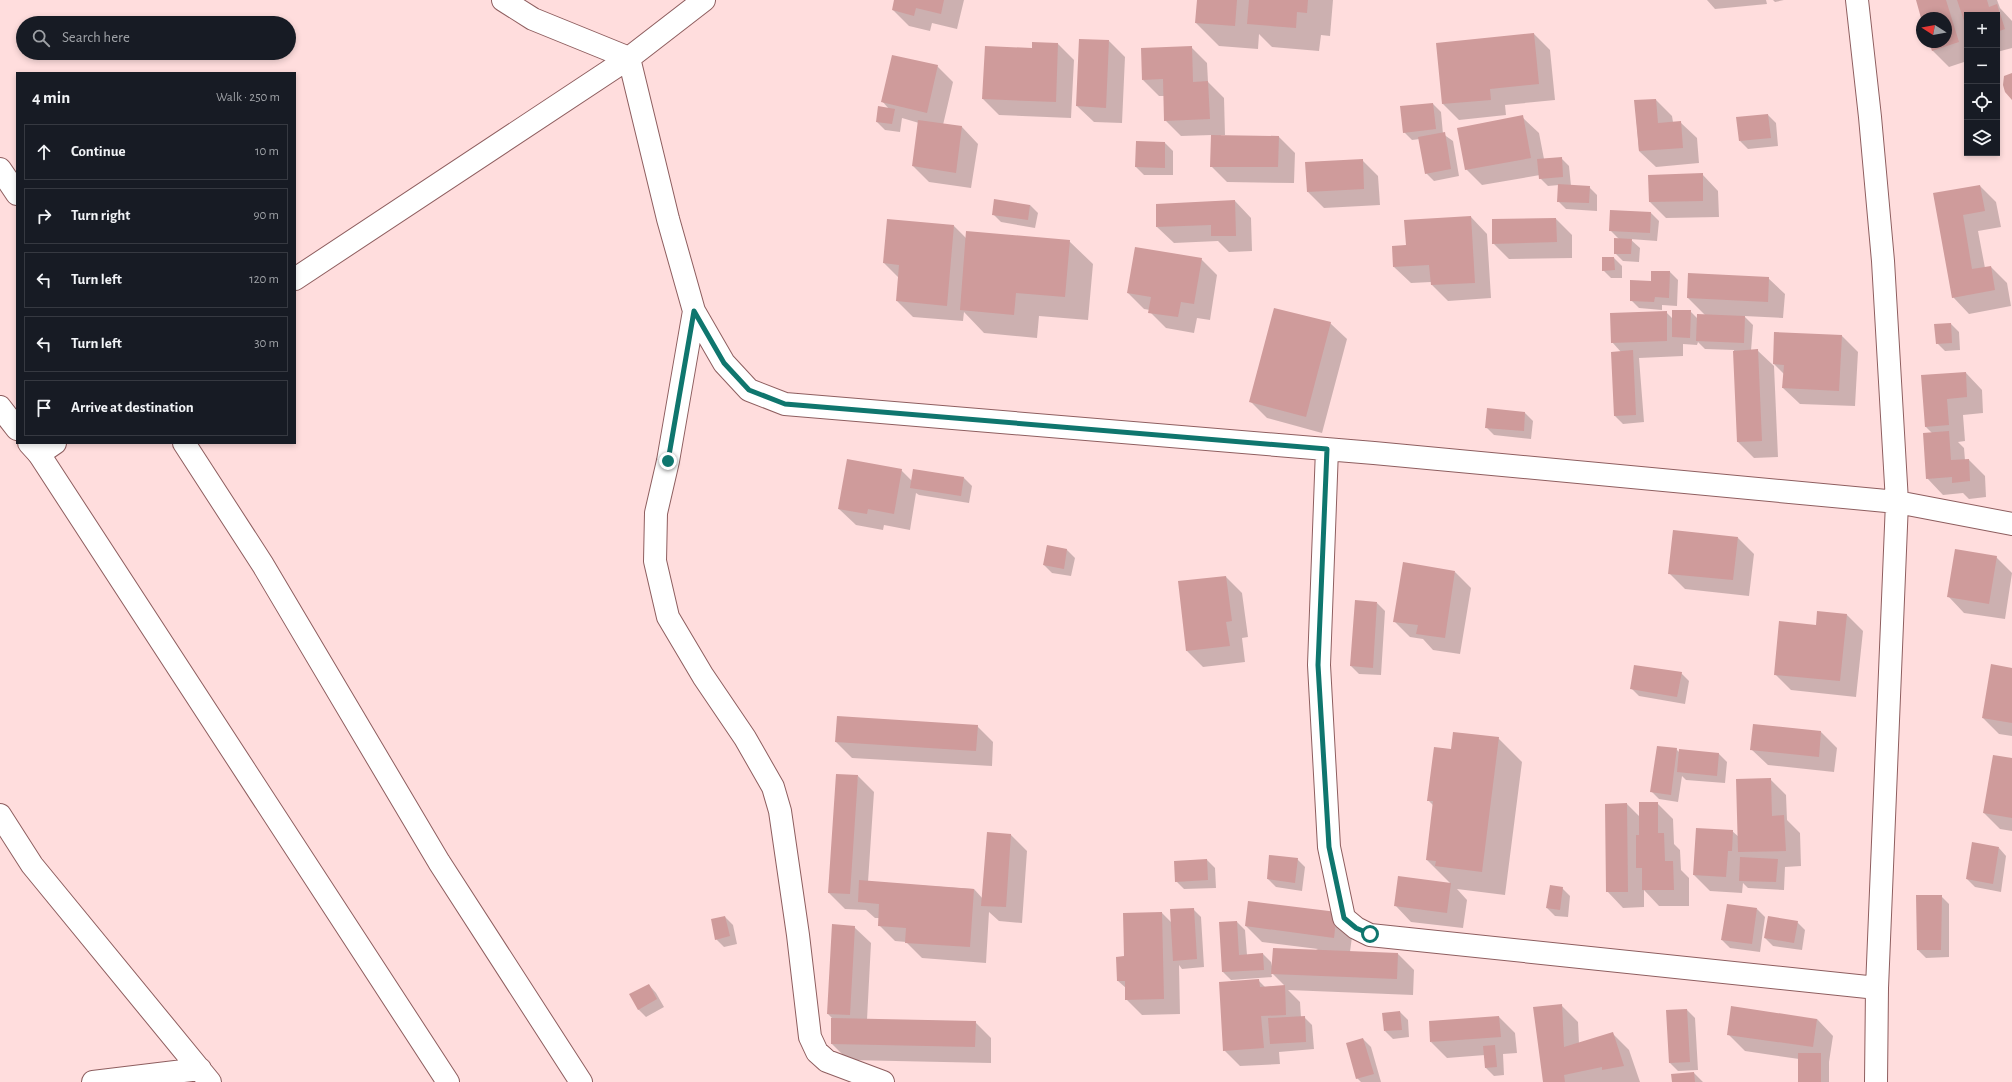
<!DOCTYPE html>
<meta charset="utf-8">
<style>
:root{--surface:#171b24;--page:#20242c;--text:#f1f3f6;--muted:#9ea1a6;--line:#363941}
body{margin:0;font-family:"Alegreya Sans",sans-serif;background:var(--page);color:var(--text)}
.controls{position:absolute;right:12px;top:12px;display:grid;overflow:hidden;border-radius:0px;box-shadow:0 2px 6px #0003}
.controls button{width:36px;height:36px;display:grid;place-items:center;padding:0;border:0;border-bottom:1px solid var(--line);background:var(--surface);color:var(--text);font:20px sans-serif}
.compass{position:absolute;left:1916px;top:12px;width:36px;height:36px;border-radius:50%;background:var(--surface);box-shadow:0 2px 6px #0003;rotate:281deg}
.stop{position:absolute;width:12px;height:12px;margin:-9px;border:3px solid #0f766e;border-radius:50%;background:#fff}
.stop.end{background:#0f766e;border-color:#fff;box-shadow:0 1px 4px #0008}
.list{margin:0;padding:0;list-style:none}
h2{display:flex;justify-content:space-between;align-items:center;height:52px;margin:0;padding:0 16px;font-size:17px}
h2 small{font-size:13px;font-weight:400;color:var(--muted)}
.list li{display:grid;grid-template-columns:26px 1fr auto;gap:12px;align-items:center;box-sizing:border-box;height:56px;margin:0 8px 8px;padding:0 8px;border:1px solid var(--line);border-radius:0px}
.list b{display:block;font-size:15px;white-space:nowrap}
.list em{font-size:13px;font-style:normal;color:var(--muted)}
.icon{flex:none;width:22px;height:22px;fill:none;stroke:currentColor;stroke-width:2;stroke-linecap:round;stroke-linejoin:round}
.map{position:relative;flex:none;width:2012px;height:1082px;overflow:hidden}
.search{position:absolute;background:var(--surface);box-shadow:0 2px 6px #0003;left:16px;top:16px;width:280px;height:44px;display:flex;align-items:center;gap:10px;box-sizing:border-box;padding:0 14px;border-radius:22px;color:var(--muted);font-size:15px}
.panel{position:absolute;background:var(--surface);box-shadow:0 2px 6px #0003;left:16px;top:72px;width:280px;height:372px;border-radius:0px}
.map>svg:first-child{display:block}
.shadow{fill:#0003}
.building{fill:#cf9b9b}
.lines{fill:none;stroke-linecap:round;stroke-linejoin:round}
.street-casing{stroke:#8e5e5f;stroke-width:24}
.secondary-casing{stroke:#8e5e5f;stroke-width:24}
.street{stroke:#fff;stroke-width:22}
.secondary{stroke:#fff;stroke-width:22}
.route{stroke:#0f766e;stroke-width:5}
</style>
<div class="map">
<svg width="2012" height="1082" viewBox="0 0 2012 1082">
<rect width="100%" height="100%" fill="#fdd"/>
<path class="shadow" d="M895,0H964L957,29L932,23L930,31L909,26L893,10Z
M1198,0H1333L1330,36L1321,35L1319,51L1272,47L1259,34L1258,49L1219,46L1196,23Z
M1707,0H1766L1767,4L1715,9Z
M1773,0H1784L1775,2Z
M1917,0H1997L2000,8L2012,21V48L1997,52V15H1967V61L1949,67L1933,51L1930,42H1946V18H1923Z
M1534,34L1550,50L1555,100L1505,105L1506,115L1459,120L1443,104L1437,44Z
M1109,41L1125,57L1122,123L1094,122L1077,106Z
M1033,43L1058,44L1074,60L1071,118L999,115L983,99L1033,49Z
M1191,47L1207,63L1208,82L1224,98L1225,135H1221V136L1279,137L1295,153L1294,183L1227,182L1211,166L1212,135L1181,136L1165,120L1164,96H1159L1143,80Z
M937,66L953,82L943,125L962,127L978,144L971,188L929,182L913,166L919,123L902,118L900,132L885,130L877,122L889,109L882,101Z
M1656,100L1672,116L1673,122H1680L1697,138L1699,163L1656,167L1639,151L1635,101Z
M1433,104L1441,112L1443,134L1453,141L1459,176L1434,181L1426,173L1420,139L1412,140L1404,132Z
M1768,115L1776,123L1778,146L1748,149L1740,141Z
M1522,117L1539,133L1544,159L1561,158L1569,166L1571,186L1589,187L1597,195V211L1566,209L1558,201L1559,185L1548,186L1540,178V175L1482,185L1466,169Z
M1165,143L1173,151V175H1144L1136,167Z
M1362,160L1378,176L1380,205L1324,208L1308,192Z
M1702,174L1718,191L1719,217L1666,218L1650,202L1649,176Z
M1980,186L1996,202L2001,227L1978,231L1985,268L1991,267L2007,283L2011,306L1969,314L1953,297L1934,194Z
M1235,201L1251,218L1252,251L1229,252L1218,241L1174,243L1157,227Z
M1030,205L1038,213L1035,228L1001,222L993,214Z
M1611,211L1651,213L1659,221L1657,241L1630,239L1640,248L1639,262L1623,261L1615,253L1619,239L1610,230Z
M1471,217L1487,234L1491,298L1448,301L1432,285L1431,282L1411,283L1394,267L1407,246Z
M1556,219L1572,235V258L1509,259L1493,243Z
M954,226L967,239L1069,241L1093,264L1088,320L1039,316L1037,338L984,333L964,312L963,321L913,317L897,301L899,278L884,263Z
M1614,258L1622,266V278H1611L1603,270Z
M1201,259L1217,275L1210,320L1197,318L1194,333L1166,328L1150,312V310L1144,309L1128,293Z
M1670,272L1678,280L1677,306L1662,305V310L1639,308L1631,300L1652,282Z
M1768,278L1785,294L1783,318L1744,316L1753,325L1751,351L1757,350L1774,366L1778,457L1754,458L1738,442L1734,350L1705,349L1698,342L1697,345L1683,344V356L1639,358L1644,422L1623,424L1615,416L1621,352L1612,342L1666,312L1673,319L1690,311L1698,319L1705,315L1688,298Z
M1330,323L1347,339L1322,433L1267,418L1251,402Z
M1951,324L1959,332L1960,350L1945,351L1937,343Z
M1842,336L1858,352L1855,406L1800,404L1783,388L1784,374L1774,364Z
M1966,373L1982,390L1983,413L1963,415L1965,441L1958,442L1964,448L1965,460H1969L1985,476L1986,497L1969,499L1963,493L1943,495L1927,478L1932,433L1926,427L1922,376Z
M1525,413L1533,421L1531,439L1494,435L1486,427Z
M901,470L912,481L964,478L972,486L969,503L919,495L916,493L910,530L884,525L883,530L856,525L839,509Z
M1738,538L1754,554L1749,596L1685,589L1669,573Z
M1047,546L1067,550L1075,558L1071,576L1052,573L1044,565Z
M1996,557L2012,573L2005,619L1964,613L1948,596Z
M1455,572L1471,588L1460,654L1433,650L1423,639L1410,637L1394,621Z
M1226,577L1242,593L1248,637L1242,638L1245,662L1203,667L1187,651Z
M1377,603L1385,611L1381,675L1359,674L1351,666Z
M1847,615L1863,631L1856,697L1791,690L1775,674L1817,626Z
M2012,669V736L1999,734L1983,718Z
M1681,673L1689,681L1685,704L1639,696L1631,688Z
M977,726L993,742L992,766L852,758L836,742Z
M1821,732L1837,748L1834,772L1768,765L1751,749Z
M1498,738L1522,762L1505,895L1457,889L1467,900L1463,928L1411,922L1395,905L1450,883L1427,860L1434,806L1428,800L1452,750Z
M1676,749L1680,753V751L1719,754L1727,762L1725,783L1686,780L1682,776L1678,802L1659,799L1651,791Z
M2012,759V831L2000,829L1984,813Z
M858,776L874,792L868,882L974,889L983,899L988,833L1011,835L1027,851L1022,923L999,921L989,912L986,963L922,958L906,942L895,941L879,925V918H875L866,910L845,909L829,893Z
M1770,779L1786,795L1787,820L1800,833L1801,866L1785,867L1784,890L1748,888L1743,883L1742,893L1710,891L1694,875L1732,831L1739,837Z
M1657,803L1673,819L1674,844L1680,850L1681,870L1689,878V906H1659L1644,890V907L1623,908L1607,891L1627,804L1640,817Z
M1999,848L2006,856L2001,892L1975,887L1967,879Z
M1297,859L1305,867L1302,891L1276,887L1268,879Z
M1207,860L1215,868L1216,888L1184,889L1176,881Z
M1562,888L1570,896L1568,917L1555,916L1547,908Z
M1941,896L1949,904V957L1926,958L1918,950Z
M1193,909L1201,917L1204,967L1182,969L1179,965L1180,1014L1142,1015L1126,999V988L1118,981L1125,957L1162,913L1172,923Z
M1757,909L1765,917L1760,952L1730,948L1722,940Z
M1337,913L1353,929L1350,952L1398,954L1414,970L1413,995L1288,990L1300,1002L1301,1018L1304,1017L1312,1025L1314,1049L1279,1052L1280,1064L1240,1066L1224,1050L1258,980L1265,987L1285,986L1271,972L1272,977L1231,980L1223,972L1237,922L1245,930L1247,955L1263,954L1271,962L1273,970L1318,949L1262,942L1246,926Z
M725,917L733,925L737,944L724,947L716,939Z
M1797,922L1805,930L1802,950L1773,946L1765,938Z
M854,927L871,943L867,1020L975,1022L991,1038V1063L848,1060L832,1044L833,1019L828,1014Z
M649,985L656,993L664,1007L646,1017L638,1009Z
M1562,1006L1578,1022L1579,1044L1613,1034L1629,1050L1640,1082H1544Z
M1687,1010L1695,1018L1698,1070L1678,1071L1670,1063Z
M1400,1012L1408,1020L1409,1037L1393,1039L1385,1031Z
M1499,1017L1515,1033L1517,1053L1503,1054L1504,1075L1494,1076L1486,1068L1485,1055L1447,1058L1431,1042Z
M1817,1019L1833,1036L1829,1062V1082H1799V1059L1745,1051L1729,1035Z
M1363,1039L1371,1047L1381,1082H1361L1357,1078Z
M1694,1073L1703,1082H1673Z"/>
<path class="building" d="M894,0H944L941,14L916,8L914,16L892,10Z
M1197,0H1237L1235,26L1195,23Z
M1249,0H1308L1307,13L1297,12L1296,28L1247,24Z
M1916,0H1946L1959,42L1932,51L1929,42H1946V18H1921Z
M1957,0H1987L1989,7L1997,4L2005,29L1997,32V15H1967V30Z
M1534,33L1539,84L1490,89L1491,100L1442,104L1436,43Z
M1079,39L1109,40L1106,108L1076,106Z
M1032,42L1058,43L1056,102L982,99L985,46L1032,48Z
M1192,46L1193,82L1208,81L1210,119L1164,121L1163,79L1142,80L1141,48Z
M892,55L938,65L927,113L881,102Z
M2012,73V100L2005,92L2003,85L2004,76Z
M1656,99L1658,123L1681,121L1683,148L1639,151L1634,100Z
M1433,103L1436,129L1403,133L1400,106Z
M878,106L895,109L892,124L876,122Z
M1768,114L1771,138L1739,141L1736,117Z
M1523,115L1531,158L1465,170L1457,128Z
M918,120L962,126L956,173L912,166Z
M1445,132L1451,169L1425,174L1418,137Z
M1211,135L1279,136L1278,167H1210Z
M1136,141L1165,142V168L1135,167Z
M1562,157L1563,177L1539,179L1537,159Z
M1363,159L1364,189L1307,192L1305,162Z
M1703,173V201L1649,202L1648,175Z
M1558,184L1590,186L1589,203L1557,202Z
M1980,185L1985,211L1963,215L1972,269L1991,266L1995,290L1952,298L1933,193Z
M994,199L1030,205L1028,220L992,215Z
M1235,200L1236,236H1211V225L1156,227V204Z
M1610,210L1651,212L1650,233L1609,231Z
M1471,216L1475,283L1431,285L1429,265L1393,267L1392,246L1406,245L1404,220Z
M1556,218L1557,242L1492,244V219Z
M887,219L954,225L947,306L896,301L899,265L883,263Z
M966,231L1070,240L1065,297L1016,293L1014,315L960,310Z
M1614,238L1632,239L1631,254H1614Z
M1135,247L1202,258L1194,304L1181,302L1178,317L1148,313L1151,297L1127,293Z
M1602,257H1614L1615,270L1602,271Z
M1651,271H1670L1669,298L1655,297L1654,302L1630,301V280L1651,281Z
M1688,273L1769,277L1768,302L1687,298Z
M1274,308L1331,322L1306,417L1249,402Z
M1672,310H1691L1690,338L1672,337Z
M1667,311V341L1611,343L1610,313Z
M1697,314L1745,316L1744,343L1696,341Z
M1951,323L1952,343L1936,344L1934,324Z
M1774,332L1842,335L1839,391L1782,388L1784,365L1773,364Z
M1758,349L1762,441L1737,442L1733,351Z
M1633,350L1636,415L1614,416L1611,352Z
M1966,372L1967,397L1947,399L1949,425L1925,427L1921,375Z
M1487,408L1525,412L1524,431L1485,428Z
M1949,431L1951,460L1969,459L1970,481L1952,483V477L1926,479L1923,433Z
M847,459L902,469L894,514L868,509L867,514L838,509Z
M913,469L964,477L961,496L910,488Z
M1673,530L1738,537L1733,580L1668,574Z
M1047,545L1067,549L1064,569L1043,565Z
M1955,549L1997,556L1989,604L1947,597Z
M1403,562L1455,571L1445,638L1416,634L1418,625L1393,622Z
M1226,576L1232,621L1226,622L1230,646L1186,651L1178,581Z
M1355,600L1377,602L1373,668L1350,666Z
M1817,611L1847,614L1840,681L1774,675L1779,621L1816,625Z
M1991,664L2012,668V723L1982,718Z
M1634,665L1682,672L1677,697L1630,689Z
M837,716L978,725L976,751L835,742Z
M1753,724L1821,731L1819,757L1750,750Z
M1453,732L1499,737L1482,872L1435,866L1436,861L1426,860L1433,801H1427L1434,747L1451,749Z
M1657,746L1677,748L1671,795L1650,792Z
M1679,749L1719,753L1717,776L1677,772Z
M1993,755L2012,758V818L1983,813Z
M836,774L858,775L850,894L828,893Z
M1771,778L1772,816L1784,815L1786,851L1738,852L1736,779Z
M1639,802H1658V833H1664L1665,861H1673L1674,890H1642V868H1636V835H1639Z
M1627,803L1628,892H1606L1605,804Z
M1696,828L1733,830L1732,851H1728L1726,877L1693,875Z
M987,832L1011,834L1006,907L981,906Z
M1972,842L1999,847L1993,884L1966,879Z
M1269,855L1298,858L1295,883L1267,879Z
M1740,857L1778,859L1776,882L1739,881Z
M1207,859L1208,880L1175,882L1174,861Z
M1398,876L1451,883L1447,913L1394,906Z
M859,880L974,889L970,947L905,943L906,928L878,926L879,904L858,902Z
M1550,885L1563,887L1560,910L1546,908Z
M1916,895H1942L1941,950H1917Z
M1248,901L1337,912L1334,938L1245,926Z
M1727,904L1757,908L1752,944L1721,940Z
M1194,908L1197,959L1173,961L1170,909Z
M1162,912L1164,999L1125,1000V981H1117L1116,957L1124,956L1123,913Z
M725,916L730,936L715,940L711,919Z
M1768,916L1798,921L1794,943L1764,938Z
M1237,921L1239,955L1263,953L1264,970L1222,972L1219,922Z
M832,924L855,926L850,1015L827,1014Z
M1273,948L1398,953L1397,979L1271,974Z
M1259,979L1260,987L1285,985L1286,1015L1261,1016L1264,1048L1223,1051L1219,982Z
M649,984L657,999L638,1010L629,994Z
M1562,1004L1564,1047L1613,1032L1624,1066L1602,1070V1067L1564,1075L1565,1082H1543L1533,1007Z
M1731,1006L1817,1019L1813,1047L1727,1035Z
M1687,1009L1690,1062L1669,1063L1666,1010Z
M1400,1011L1402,1030L1384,1031L1382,1013Z
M1305,1016L1306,1042L1270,1044L1268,1018Z
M1499,1016L1501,1037L1430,1042L1429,1021Z
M831,1018L976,1021L975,1047L831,1044Z
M1363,1038L1374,1074L1356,1079L1346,1043Z
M1495,1045L1497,1067L1485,1068L1483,1046Z
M1798,1053H1821V1082H1798Z
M1694,1072L1695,1082H1672L1671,1074Z"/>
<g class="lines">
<defs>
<path id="street" d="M503,0L533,19L629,58L668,219L694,311L724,363L749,390L785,404L1374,453L1897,502L2012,524
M1857,0L1870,117L1883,261L1897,502L1877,988L1876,1082
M0,169L17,194
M295,279L629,58L704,0
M694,311L668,461L656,513L655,561L668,617L703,676L745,738L773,787L780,811L798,935L810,1037L817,1052L827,1061L883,1082
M184,443L263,565L439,862L581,1082
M1327,449L1319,665L1329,847L1344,918L1356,928L1370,935L1877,988
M39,454L55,443
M0,815L32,865L210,1082
M93,1082L200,1069"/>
<path id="secondary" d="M0,407L17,429
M29,443L39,454L448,1082"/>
</defs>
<use href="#street" class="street-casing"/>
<use href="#secondary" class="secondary-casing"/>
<use href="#street" class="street"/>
<use href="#secondary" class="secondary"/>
</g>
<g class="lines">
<path class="route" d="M668,461L694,311L724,363L749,390L785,404L1327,449L1318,665L1329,847L1344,918L1356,928L1370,934"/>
</g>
</svg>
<div class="controls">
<button>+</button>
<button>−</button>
<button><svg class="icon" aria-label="locate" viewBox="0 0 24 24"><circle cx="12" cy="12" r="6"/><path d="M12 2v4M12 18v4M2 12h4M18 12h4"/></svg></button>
<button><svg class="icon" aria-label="layers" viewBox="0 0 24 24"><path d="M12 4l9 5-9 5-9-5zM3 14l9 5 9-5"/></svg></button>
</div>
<svg class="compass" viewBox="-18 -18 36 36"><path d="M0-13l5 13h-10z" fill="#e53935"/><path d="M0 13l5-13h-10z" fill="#9ea1a6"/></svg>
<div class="stop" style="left:1370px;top:934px"></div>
<div class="stop end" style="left:668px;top:461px"></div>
<div class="search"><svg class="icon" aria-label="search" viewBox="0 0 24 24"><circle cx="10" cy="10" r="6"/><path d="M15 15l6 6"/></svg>Search here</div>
<section class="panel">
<h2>4 min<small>Walk · 250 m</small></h2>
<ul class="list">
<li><svg class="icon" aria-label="ahead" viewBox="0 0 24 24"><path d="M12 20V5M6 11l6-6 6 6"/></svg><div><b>Continue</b></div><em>10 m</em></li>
<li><svg class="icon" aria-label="right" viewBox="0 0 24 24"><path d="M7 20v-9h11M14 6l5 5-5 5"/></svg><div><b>Turn right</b></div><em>90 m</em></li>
<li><svg class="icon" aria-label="left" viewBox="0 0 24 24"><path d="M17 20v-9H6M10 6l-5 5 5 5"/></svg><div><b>Turn left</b></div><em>120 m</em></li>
<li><svg class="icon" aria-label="left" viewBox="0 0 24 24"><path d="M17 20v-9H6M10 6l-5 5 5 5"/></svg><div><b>Turn left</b></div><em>30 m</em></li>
<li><svg class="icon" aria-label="arrive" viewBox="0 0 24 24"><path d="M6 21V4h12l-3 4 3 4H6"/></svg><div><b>Arrive at destination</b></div></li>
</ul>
</section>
</div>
